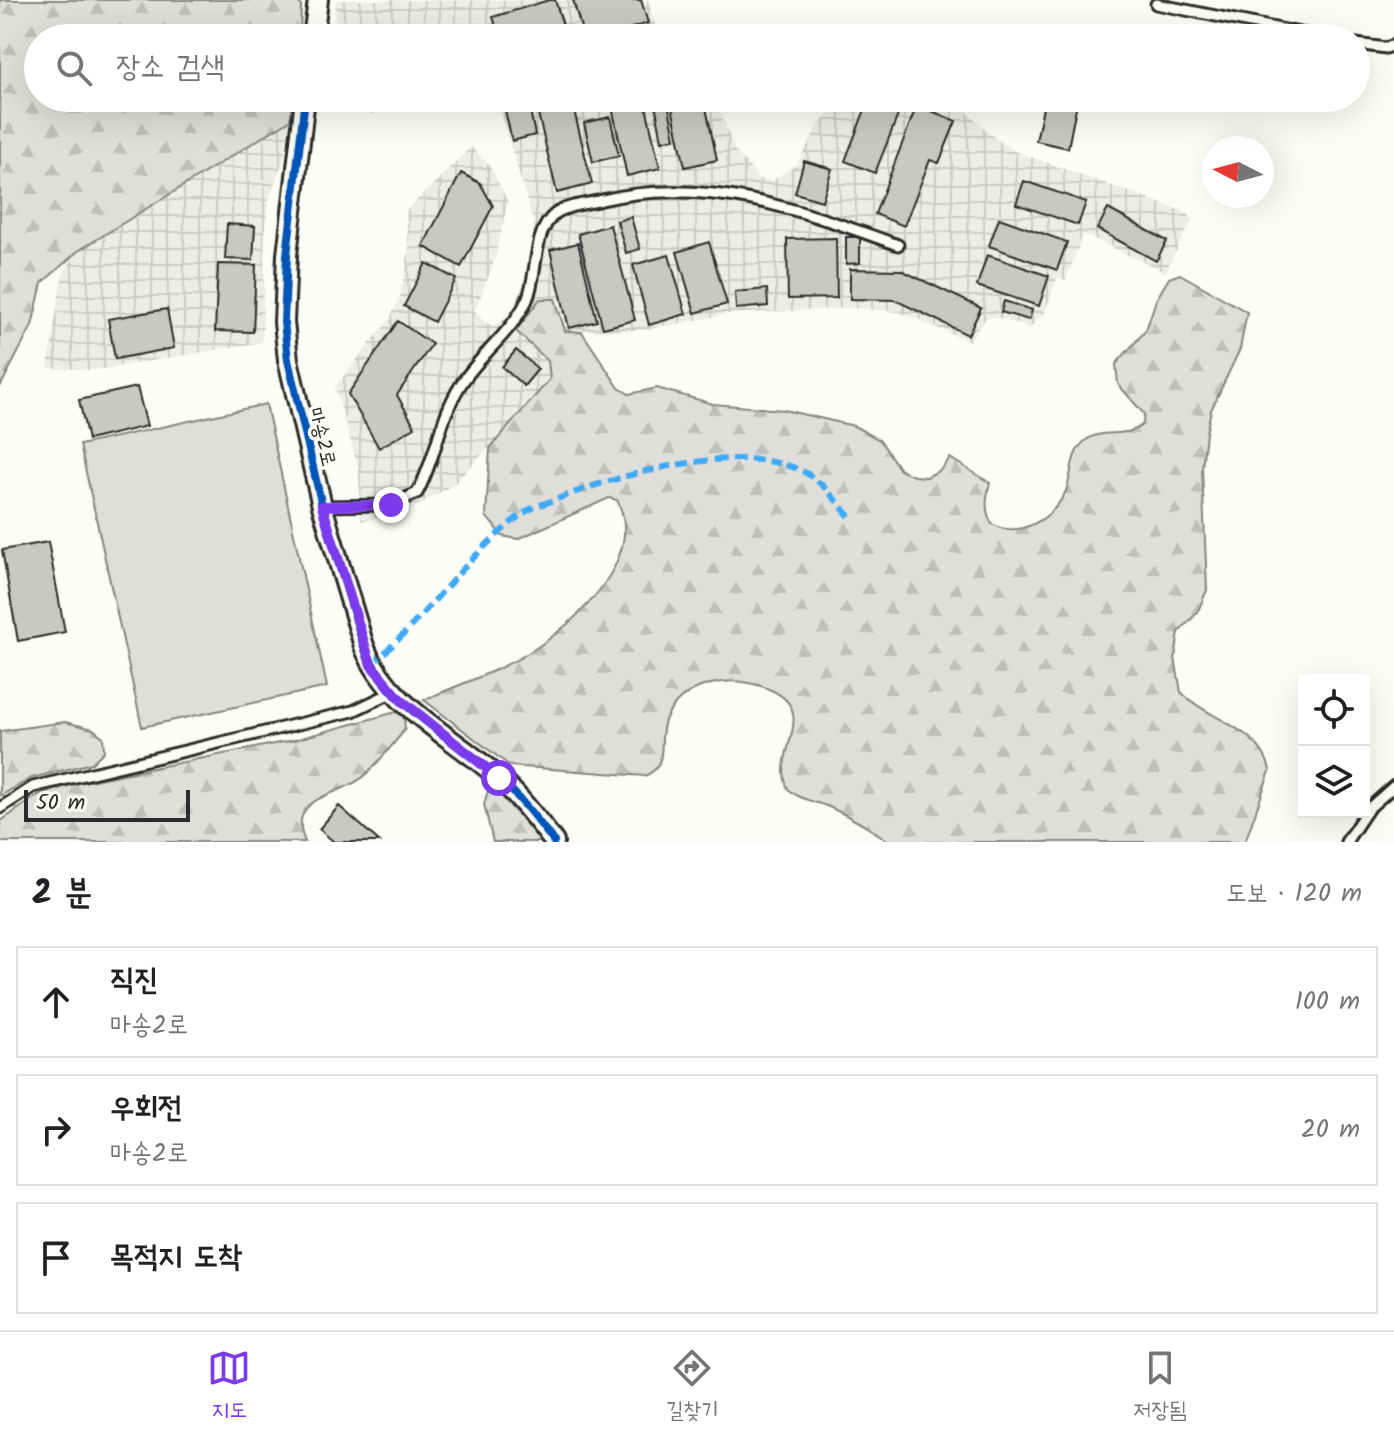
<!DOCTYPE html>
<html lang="ko">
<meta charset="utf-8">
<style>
:root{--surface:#fff;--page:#f6f6f6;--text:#202124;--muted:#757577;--line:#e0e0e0;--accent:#7c3aed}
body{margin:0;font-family:Kalam,"Poor Story",sans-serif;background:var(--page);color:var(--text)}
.controls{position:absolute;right:24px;bottom:24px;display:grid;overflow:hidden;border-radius:0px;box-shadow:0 8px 32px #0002}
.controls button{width:72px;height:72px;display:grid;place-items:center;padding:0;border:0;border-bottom:2px solid var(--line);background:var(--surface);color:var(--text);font:40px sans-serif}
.compass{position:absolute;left:1202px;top:136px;width:72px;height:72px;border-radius:50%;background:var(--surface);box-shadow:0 8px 32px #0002;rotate:276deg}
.scale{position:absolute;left:24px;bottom:20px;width:166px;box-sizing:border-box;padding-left:8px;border:4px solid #2b2b2b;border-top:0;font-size:22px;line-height:28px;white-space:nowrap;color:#2b2b2b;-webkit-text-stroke:6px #fdfcf7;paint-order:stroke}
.stop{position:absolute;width:24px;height:24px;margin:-18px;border:6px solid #7c3aed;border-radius:50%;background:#fff}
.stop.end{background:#7c3aed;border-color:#fff;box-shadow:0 2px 8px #0008}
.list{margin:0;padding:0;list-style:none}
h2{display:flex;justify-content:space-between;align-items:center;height:104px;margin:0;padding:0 32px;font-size:34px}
h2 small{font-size:26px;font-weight:400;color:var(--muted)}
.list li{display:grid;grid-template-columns:52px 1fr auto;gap:24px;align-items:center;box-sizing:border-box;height:112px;margin:0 16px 16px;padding:0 16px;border:2px solid var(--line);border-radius:0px}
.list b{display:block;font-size:30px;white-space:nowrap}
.list p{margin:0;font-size:26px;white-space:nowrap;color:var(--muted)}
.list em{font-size:26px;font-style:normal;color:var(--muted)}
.icon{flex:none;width:44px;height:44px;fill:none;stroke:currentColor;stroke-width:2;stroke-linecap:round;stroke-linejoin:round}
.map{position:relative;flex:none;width:1394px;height:842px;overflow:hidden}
.search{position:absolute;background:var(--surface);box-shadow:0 8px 32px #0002;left:24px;right:24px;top:24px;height:88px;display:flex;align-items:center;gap:20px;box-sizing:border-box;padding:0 28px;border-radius:44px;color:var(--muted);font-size:30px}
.sheet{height:488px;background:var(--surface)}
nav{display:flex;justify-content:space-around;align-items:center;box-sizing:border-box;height:112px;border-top:2px solid var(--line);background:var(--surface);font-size:22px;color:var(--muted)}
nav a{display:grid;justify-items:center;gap:4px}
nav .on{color:var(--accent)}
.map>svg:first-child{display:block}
.industrial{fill:url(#industrial-grid)}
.forest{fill:url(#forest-firs);stroke:#858482;stroke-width:2}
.pitch{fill:#dfdeda;stroke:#858482;stroke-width:2}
.building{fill:#c9c8c4;stroke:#2b2b2b;stroke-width:2}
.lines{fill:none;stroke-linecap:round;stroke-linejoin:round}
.service-casing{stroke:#2b2b2b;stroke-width:15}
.minor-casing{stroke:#2b2b2b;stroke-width:24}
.service{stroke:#fdfcf7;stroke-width:9}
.minor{stroke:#fdfcf7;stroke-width:18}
.quiet{stroke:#3fa9f5;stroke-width:6;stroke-dasharray:12 6;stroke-linecap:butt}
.cycleway-casing{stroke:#fdfcf7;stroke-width:13}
.cycleway{stroke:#0057b8;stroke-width:8}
.route{stroke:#7c3aed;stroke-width:10}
.labels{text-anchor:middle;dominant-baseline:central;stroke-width:7;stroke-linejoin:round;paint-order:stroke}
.street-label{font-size:20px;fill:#2b2b2b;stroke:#fdfcf7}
</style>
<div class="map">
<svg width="1394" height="842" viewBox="0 0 1394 842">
<defs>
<pattern id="industrial-grid" width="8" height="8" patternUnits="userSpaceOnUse" patternTransform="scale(2)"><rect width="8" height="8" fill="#edece8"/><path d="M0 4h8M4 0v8" fill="none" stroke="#cbcbc7"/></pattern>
<pattern id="forest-firs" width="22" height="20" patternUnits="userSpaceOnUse" patternTransform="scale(2)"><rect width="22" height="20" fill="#dfdeda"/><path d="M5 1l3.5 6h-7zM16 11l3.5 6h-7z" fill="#c0bfbb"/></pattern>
</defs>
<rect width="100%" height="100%" fill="#fdfcf7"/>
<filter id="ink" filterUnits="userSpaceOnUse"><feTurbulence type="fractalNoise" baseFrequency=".0125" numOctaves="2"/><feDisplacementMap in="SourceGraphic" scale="16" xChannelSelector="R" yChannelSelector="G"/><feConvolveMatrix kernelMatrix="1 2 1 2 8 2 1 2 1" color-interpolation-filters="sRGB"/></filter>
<g filter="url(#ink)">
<path class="industrial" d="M336,0H648L655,24L652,29L627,38H439L434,24L423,20L351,38H334Z
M520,98H715L735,150L759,179L771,181L796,165L821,122L848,98H952L996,139L1017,152L1188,213L1192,220L1165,272L1083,234L1066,280L1057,278L1045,312L1030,328L995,317L986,318L969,341L899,312L849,308L727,314L644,330L565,331L555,299H540L516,330L548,361L552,369L547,387L454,484L408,511L361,521L359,471L335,387L389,320L400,297L409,251L406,211L471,147L490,166L508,202L494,262L475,311L484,322L494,326L505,319L516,303L528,270L534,224L500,111L504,104Z
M290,120L285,155L269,200L265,226L262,342L97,370L48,368L60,287L64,272L78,251Z"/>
<path class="forest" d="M0,0H295L301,5L300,38H38V98H294L290,120L78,251L42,283L32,326L0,387Z
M1180,274L1247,312L1240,349L1211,410L1206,433L1202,468L1207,590L1197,613L1179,632L1175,658L1181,692C1208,720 1263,729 1270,771L1245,842H890C870,828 849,816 827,806C816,802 802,800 793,793C789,791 787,788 786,784C774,747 824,707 761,686C728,675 683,683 666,718C656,740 671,765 645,776L510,766L424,700C460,684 497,672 530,652C575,624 647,558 617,500L609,498L518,539L502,536L486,516L490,448L550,379L548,361L516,331L540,299H555L565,331L582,332L619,388L629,394L657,388L713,404L784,410L854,426L880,440L900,470L914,476L927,477L940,470L950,458L990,483C986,499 984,510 992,524C1019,539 1052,519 1065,493C1073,476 1069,454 1085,441C1102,427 1126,440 1143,424L1144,414L1118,384L1116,364L1146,330L1156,300L1169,278Z
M396,712L404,716L405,730C391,746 378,764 363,777C340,797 285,795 305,842H0L1,821L38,795L78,783L294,740Z
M65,722L93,729L103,737L104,751L92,763L32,778L0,796V731Z
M489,788H494L543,842H493L484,804Z"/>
<path class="pitch" d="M266,404L327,687L142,727L80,445Z"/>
<path class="building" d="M549,0H555L567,38H500L493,17Z
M573,0H641L648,23L600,38H584Z
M1173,32L1203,36V38H1172Z
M343,98H374L371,112L341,104Z
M546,98H571L592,184L557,193L535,101Z
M610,98H644L660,168L627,176Z
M654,98H667L675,138L662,141Z
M670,98H704L717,160L685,167Z
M1045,98H1078L1068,148L1036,141Z
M868,102L898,115L875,173L845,161Z
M529,105L535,135L512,141L505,110Z
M917,105L956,121L939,163L930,160L904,226L875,214Z
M610,117L619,156L593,162L584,123Z
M804,161L832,169L822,201L795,193Z
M461,173L480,183L493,206L461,267L423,246Z
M1024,181L1086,202L1078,225L1016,204Z
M1108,209L1167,241L1156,261L1097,229Z
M631,217L640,249L626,253L617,221Z
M999,218L1067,242L1057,270L989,246Z
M227,224L255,226L253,260L225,259Z
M610,225L635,320L603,328L578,234Z
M846,237H860V263L846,264Z
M836,238L837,298L788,299L787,239Z
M709,242L727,304L695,313L677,252Z
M578,243L597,321L569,328L550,250Z
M669,255L686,314L649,325L633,265Z
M987,255L1049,276L1039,306L977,286Z
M426,263L456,279L434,322L404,306Z
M218,264L256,265L253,332L215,331Z
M850,269L901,270L981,308L968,335L895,300L850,299Z
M767,289L768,306L736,309L735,292Z
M1004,301L1032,310L1029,320L1001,312Z
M167,309L174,348L115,359L108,319Z
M398,321L432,344L397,395L415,427L379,448L348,394Z
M516,350L538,369L524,386L502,367Z
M137,387L147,426L88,440L79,400Z
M48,542L65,632L18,641L2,550Z
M339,806L380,842H334L319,829Z"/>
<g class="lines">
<defs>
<path id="service" d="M1156,4L1325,38
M1356,44L1386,48L1394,45
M322,506L391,505L417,493C436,459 439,419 460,386C479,355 511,334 527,300C538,276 532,232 555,214C566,205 588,204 602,200C705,175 801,210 898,245
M0,808L33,787L353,711L393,692
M1346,842L1368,809L1394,786"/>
<path id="minor" d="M313,38L318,0
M305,98L287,255L284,322L288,360L322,506L364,646C387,706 451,735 498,777C519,796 537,819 554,842"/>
</defs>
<use href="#service" class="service-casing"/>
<use href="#minor" class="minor-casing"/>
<use href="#service" class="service"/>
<use href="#minor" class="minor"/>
<path class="quiet" d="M371,665C425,619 465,557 521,515C531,507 547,503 560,498C621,474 739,441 802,471C822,480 835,500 850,517"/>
<defs>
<path id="cycleway" d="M305,98L287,255L284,322L288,360L322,506L364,646C387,706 451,735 498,777C519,796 537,819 554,842"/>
</defs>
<use href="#cycleway" class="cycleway-casing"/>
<use href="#cycleway" class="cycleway"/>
</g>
</g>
<g class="lines" filter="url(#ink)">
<path class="route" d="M391,505L322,506L371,665L401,700L499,778"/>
</g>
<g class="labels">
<g class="street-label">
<text transform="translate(321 437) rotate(76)">마송2로</text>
</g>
</g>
</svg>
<div class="controls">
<button><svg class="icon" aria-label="locate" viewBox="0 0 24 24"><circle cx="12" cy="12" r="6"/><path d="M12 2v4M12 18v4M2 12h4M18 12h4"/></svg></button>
<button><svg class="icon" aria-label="layers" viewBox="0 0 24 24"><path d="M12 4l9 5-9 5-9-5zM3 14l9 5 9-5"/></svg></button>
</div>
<svg class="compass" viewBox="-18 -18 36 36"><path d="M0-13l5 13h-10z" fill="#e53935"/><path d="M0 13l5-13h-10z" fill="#757577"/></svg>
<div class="scale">50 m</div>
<div class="stop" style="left:499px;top:778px"></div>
<div class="stop end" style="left:391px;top:505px"></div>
<div class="search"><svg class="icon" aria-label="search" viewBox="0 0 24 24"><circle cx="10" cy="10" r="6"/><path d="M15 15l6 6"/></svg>장소 검색</div>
</div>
<section class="sheet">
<h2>2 분<small>도보 · 120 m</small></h2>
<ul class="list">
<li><svg class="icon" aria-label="ahead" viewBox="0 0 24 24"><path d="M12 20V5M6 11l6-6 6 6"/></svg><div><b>직진</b><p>마송2로</p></div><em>100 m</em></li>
<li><svg class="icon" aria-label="right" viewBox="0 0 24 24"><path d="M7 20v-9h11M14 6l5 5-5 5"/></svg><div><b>우회전</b><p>마송2로</p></div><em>20 m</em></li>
<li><svg class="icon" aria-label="arrive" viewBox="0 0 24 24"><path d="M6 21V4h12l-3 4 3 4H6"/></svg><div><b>목적지 도착</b></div></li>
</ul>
</section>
<nav>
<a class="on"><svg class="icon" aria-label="map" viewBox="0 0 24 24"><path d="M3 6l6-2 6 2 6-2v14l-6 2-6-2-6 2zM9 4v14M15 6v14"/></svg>지도</a>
<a><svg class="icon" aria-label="directions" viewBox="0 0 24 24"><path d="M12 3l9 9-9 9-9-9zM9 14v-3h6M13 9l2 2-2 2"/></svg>길찾기</a>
<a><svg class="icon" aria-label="saved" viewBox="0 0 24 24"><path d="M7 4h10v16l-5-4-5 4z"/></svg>저장됨</a>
</nav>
